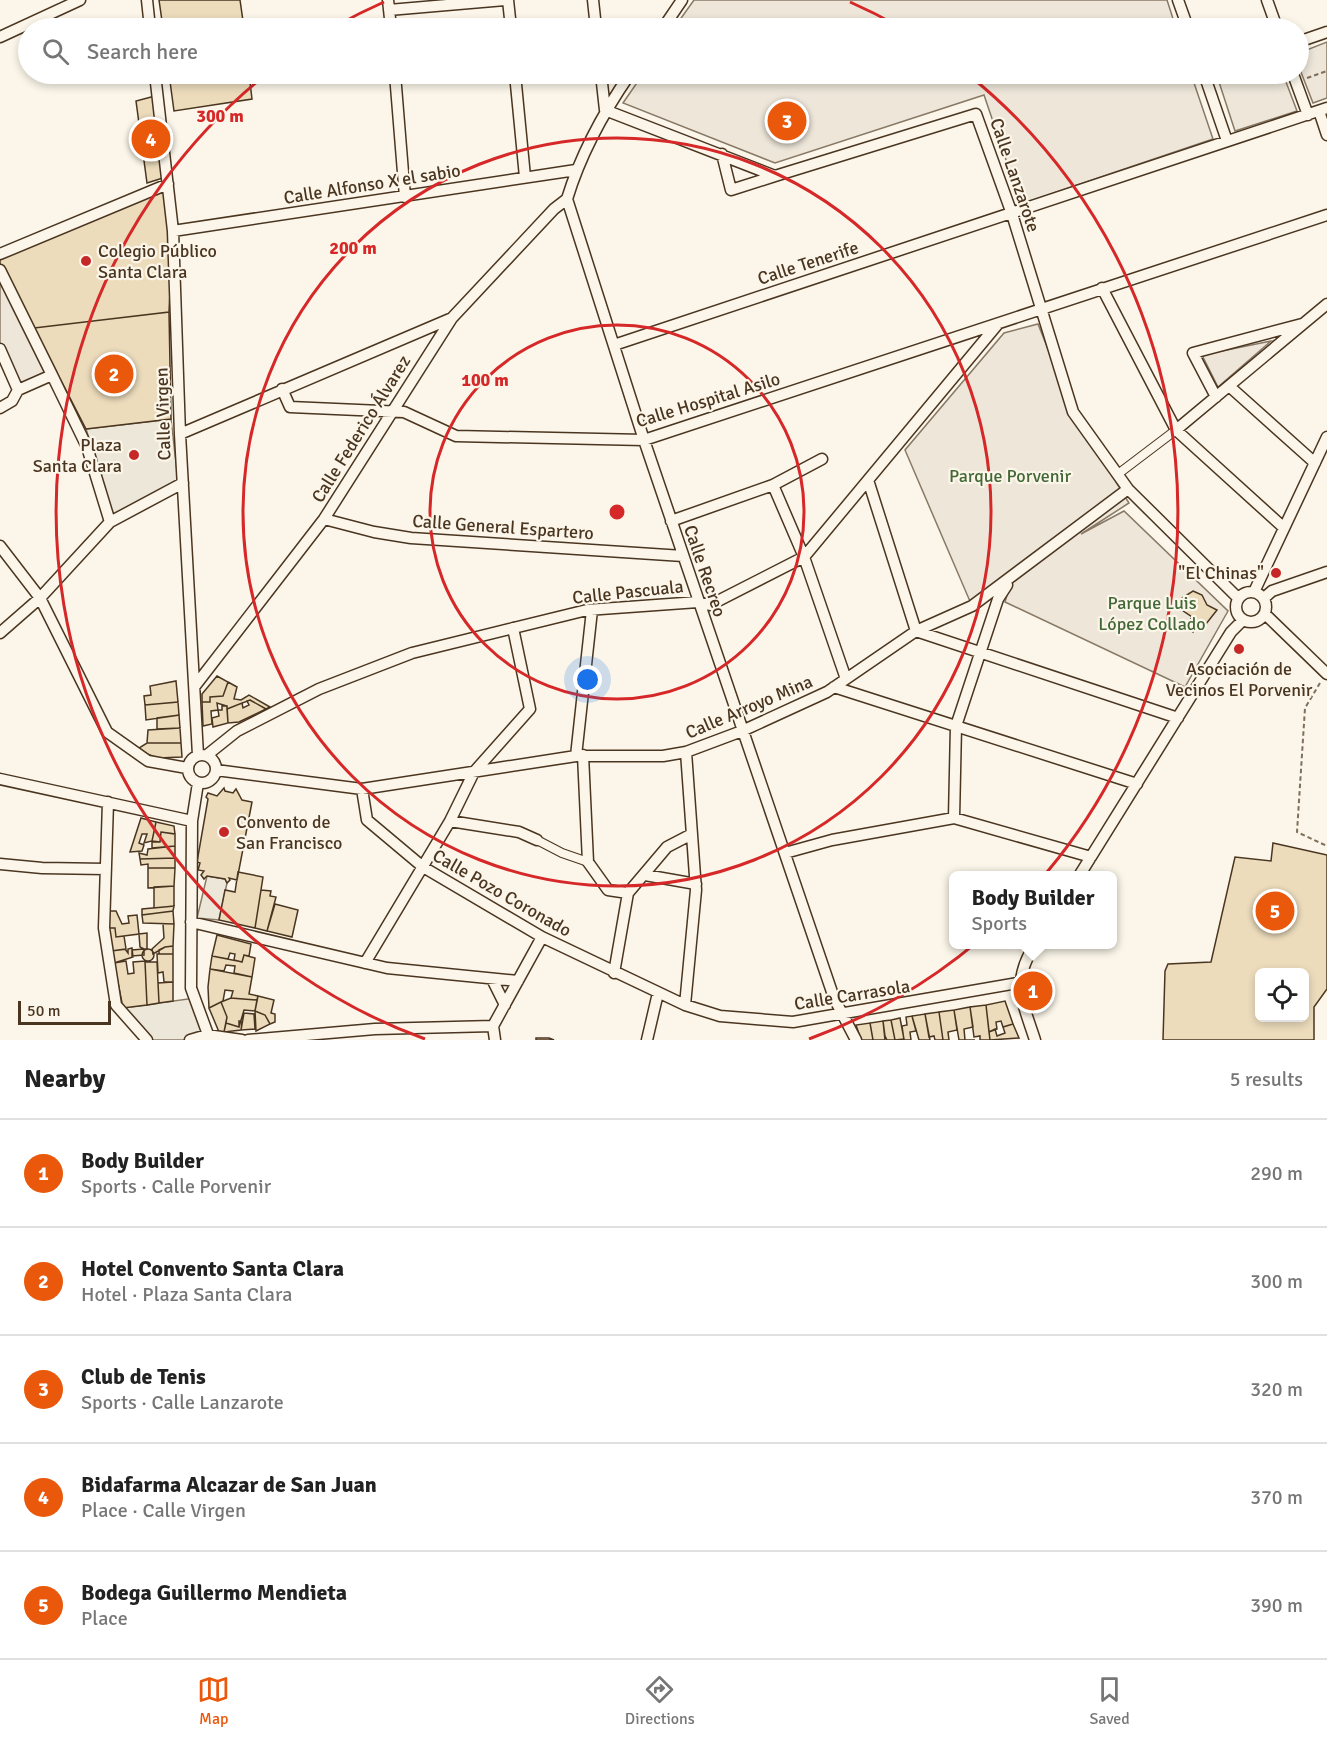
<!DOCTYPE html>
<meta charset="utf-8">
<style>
:root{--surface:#fff;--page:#f2f2f2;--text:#222;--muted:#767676;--line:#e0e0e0;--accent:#ea580c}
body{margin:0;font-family:Signika,sans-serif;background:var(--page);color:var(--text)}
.controls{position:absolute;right:18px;bottom:18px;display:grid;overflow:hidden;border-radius:9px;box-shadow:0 3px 9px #0003}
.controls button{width:54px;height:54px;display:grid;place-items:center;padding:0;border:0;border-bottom:2px solid var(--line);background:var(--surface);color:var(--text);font:30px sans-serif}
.scale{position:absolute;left:18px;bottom:15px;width:93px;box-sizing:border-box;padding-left:6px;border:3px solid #4a3520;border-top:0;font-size:16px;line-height:21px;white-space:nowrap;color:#4a3520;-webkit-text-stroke:4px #fbf6e9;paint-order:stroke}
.you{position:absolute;left:588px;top:680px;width:21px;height:21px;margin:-15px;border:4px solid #fff;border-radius:50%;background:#1a73e8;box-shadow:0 0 0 9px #1a73e833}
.badge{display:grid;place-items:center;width:39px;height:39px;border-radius:50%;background:var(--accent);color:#fff;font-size:20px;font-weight:700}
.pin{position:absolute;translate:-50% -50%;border:3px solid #fff;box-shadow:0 2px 6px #0006}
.popup{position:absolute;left:949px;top:871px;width:168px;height:78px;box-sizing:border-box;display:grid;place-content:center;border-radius:9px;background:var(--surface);filter:drop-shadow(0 2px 4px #0005);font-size:20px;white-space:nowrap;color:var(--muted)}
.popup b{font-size:22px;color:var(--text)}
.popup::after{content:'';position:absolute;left:50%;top:100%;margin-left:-12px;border:12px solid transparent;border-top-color:var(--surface)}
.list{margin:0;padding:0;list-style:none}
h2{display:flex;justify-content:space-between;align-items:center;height:78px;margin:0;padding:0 24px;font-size:26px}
h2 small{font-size:20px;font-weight:400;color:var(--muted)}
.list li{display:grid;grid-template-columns:39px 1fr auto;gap:18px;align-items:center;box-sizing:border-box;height:108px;padding:0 24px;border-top:2px solid var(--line)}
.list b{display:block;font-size:22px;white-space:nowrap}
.list p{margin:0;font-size:20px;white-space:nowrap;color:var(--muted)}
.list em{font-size:20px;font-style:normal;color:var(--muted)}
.icon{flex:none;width:33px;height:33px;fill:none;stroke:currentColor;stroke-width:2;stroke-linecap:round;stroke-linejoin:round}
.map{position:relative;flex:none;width:1327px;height:1040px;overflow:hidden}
.search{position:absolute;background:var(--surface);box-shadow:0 3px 9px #0003;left:18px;right:18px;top:18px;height:66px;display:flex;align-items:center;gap:15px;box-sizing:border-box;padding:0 21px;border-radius:33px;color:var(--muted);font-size:22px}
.sheet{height:618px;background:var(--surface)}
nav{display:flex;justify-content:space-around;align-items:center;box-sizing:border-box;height:84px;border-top:2px solid var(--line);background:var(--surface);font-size:16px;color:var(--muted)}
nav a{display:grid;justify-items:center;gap:3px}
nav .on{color:var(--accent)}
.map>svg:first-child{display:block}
.green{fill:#ede6d9;stroke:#887966;stroke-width:1.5}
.parking{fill:#ede7d9;stroke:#887966;stroke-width:1.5}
.building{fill:#ecdcbc;stroke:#4a3520;stroke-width:1.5;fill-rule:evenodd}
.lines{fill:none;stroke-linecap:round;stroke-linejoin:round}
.pedestrian-casing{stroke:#4a3520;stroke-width:10}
.minor-casing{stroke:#4a3520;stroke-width:13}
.path{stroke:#7f6f5c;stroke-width:2;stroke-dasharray:4.5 3;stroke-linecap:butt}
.pedestrian{stroke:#fbf6e9;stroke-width:8}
.minor{stroke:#fbf6e9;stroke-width:10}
.ring{fill:none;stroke:#d62828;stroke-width:3}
.poi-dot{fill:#c62828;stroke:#fbf6e9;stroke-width:2}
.labels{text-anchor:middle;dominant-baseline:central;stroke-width:4.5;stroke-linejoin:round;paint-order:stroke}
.street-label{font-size:18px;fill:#4a3520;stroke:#fbf6e9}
.poi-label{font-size:18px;fill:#4a3520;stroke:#fbf6e9;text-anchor:start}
.park-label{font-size:18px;fill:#436837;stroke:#fbf6e9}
.centre{fill:#d62828;stroke:#fbf6e9;stroke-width:3}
.ring-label{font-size:18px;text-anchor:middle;font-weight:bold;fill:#d62828;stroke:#fbf6e9;stroke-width:4.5;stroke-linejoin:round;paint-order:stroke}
</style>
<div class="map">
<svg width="1327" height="1040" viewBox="0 0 1327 1040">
<rect width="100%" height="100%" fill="#fbf6e9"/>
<path class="green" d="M694,0H1167L1176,28H674Z
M1327,42V98L1313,103L1299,67V53Z
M643,74H1191L1213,139L1021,204L984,95L775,163L623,103Z
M1231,74H1283L1297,111L1235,131L1218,79Z
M0,270L52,375L18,390L0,349Z
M1038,324L1073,412L1129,503L1081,534L1124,511L1228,611L1185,687L1005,602L1011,581L972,606L905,450L1004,333Z
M1271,341L1218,387L1202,355Z"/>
<path class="parking" d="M171,419L178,480L113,515L86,429Z
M207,876L225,879L227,883L219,920L197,918Z
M195,998L207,1035L190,1040H148L123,1008Z"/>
<path class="building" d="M159,0H240L244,28H163Z
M169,74H249L252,99L174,111Z
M155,96L166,177L147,183L136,101Z
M168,184L173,231L169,312L34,328L0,268V254Z
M169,312L171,419L86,429L34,328Z
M1193,591L1202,595L1207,605L1217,610L1206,624L1201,620L1193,632L1185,628L1192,617L1182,610V598Z
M217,676L228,682L223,696L210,697V702H202V694Z
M176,681L178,702L145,705L144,696L151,695L150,686Z
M228,682L237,687L234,699L241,700L249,695L270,707L266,709L250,700L227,709V706L217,703L218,710L211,711L212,724L203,726L202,702H210V697L223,696Z
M250,700L266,709L239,722L228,723L227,709L242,703L243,708L249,705L247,701Z
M178,702L179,715L146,720L145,705Z
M222,706H227L228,723L213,727L212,718L219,716L218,710H222Z
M179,715L180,728L157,729V718Z
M180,728L181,743H147L148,730Z
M147,743H181L182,757L158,758L147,754L139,748Z
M224,788L225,791L233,793L236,789L242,800L252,802L237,880L229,878L230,880L227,883L225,879L207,876L204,879L201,875L204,871L198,870L200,863L197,862L208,799L206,797L208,793L217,796Z
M141,818L156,822L152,841L144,843L147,834H142L139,843L144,845L142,851L130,852Z
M156,822L174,826L175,834L161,832L160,842L152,841Z
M161,832L175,834V846L152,848V842H160Z
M1273,843L1327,855V989L1314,1007V1040H1163L1165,971L1168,964L1211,962L1235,857L1271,861ZM1260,972H1304V1017H1260Z
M175,846V858L140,859L139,853L147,855L148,849Z
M175,858V868H148V864L141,865L140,859Z
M148,868H175L174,886L148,888Z
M238,872L263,877L255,928L219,920L225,890L235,892Z
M174,886V906L154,908V887Z
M261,890L271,891L270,896L276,897L267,931L255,928Z
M275,904L298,910L292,937L267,931Z
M174,906L173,911L142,915V909Z
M107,911H116L122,924L129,923L128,916L137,915L139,934L116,937L115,928H109Z
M173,911L174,924L143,923L142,915Z
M163,924H174L173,946L165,947L153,954L152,949L164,938Z
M109,928H115L116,937L124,936L126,949L112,951Z
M147,933V949H144V955L132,956V950L144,949L140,947L139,934Z
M217,935L251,944L249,956L244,955L242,962L234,960L235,954L230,953L228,959L212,956Z
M173,946V954H159V950L165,947Z
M132,948L133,957L114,963L112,951L125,949L128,953V949Z
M142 955a6 6 0 1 1 12 0a6 6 0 1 1-12 0Z
M157,954H173V982H164L163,972L158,973Z
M244,955L255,958L252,977L234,973L235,966L226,965L224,971L210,969L212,956L242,962Z
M126,961L128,974L134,973L133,962L145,961L147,1005L123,1008L114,963Z
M145,962H157L159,1003L147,1005Z
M210,969L252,977L249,994L258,996L257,1000L231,998L233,991L225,990L223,1001L209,1008L208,987Z
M173,982V1001L159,1003L158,983Z
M258,996L274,1000L271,1013L275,1014V1022L270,1024L265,1015L255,1011Z
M231,998L257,1000L255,1011L244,1010L239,1027L226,1023L227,1017L221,1002Z
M1005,1001L1013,1024L1003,1027L1001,1021L996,1022L997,1029L989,1032L986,1005Z
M221,1002L227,1017L224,1032H219L209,1008Z
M986,1005L990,1040H980V1036L974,1037L970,1007Z
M970,1007L973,1027L964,1029L965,1040H975H959L954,1010Z
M954,1010L957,1030L948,1032L949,1040H943L939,1012Z
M255,1011L265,1015L270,1024L256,1031Z
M939,1012L943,1040H935L934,1036L929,1037L925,1014Z
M244,1013L254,1014L255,1029L241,1030Z
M925,1014L930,1040H919L912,1016Z
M912,1016L916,1031L910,1032L911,1040H904L902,1026L907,1025L906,1017Z
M900,1018L904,1039L895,1040L891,1020Z
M891,1020L895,1040H887L885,1036L883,1021Z
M239,1021L242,1022L241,1030L224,1032L226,1023L239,1027Z
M883,1021L885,1040H873L870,1023Z
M870,1023L873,1040H861L856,1025Z
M1013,1024L1019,1038L990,1040L989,1032L995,1029L997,1036L1005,1033L1003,1027Z
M536,1038H549L554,1040H536Z"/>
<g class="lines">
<defs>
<path id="pedestrian" d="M1118,474L1176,430
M537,840L562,853L588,862"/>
<path id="minor" d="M147,0L150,28
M388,0L391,28
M508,0L511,28
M593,0L596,28
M1178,0L1188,28
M1267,0L1277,28
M389,10L505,0
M663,28L682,0
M0,37L80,0
M1298,42L1327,32
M155,74L173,231L180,434L198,755
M395,74L405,197
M515,74L525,177
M601,74L605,110
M630,74C603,113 581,153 567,199L644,440L834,998L856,1040
M1204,74L1227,141
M1293,74L1308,115
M605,110L775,176L976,114L1012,214L1073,412L1128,489L1238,598
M1319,111L1327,135
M722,154L731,190L775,176
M173,231L576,170
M0,254L168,184
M0,270L52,375L18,390
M1102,288L1176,430L1283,527
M614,345L1327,108
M0,349L18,390
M52,375L87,447L110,522L183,483
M1229,386L1315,463
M282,389L290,407L404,412L456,436L644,440L1327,215
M1216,397L1193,353L1302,324
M0,408L12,401L18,390
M1176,430L1327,304
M180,434L452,318
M868,480L916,631L1178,718
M773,485L822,459
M324,519L374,532L411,538L683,556
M671,521L773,485L804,557L846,679
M0,546L40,598L107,732L148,761L187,768
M1236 607a15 15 0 1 1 30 0a15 15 0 1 1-30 0Z
M1254,592L1327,437
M1264,598L1272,591L1327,572
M1265,614L1327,674
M0,633L40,598L110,522
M195,686L324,519L452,318L554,209L567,199
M834,687L1137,784
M188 769a14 14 0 1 1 28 0a14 14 0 1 1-28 0Z
M207,755L237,731L319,689L412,653L587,610L698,602L710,605L804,557L997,325
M583,755L588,862L608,890L628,893L614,973
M576,756L592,610
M216,770L362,789L576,756H663L686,752L742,731L827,692L916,631L972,606L1128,489
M0,779L192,821
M198,783L192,821L191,988L210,1040
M362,789L367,820L423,867L542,937L685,1005L720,1016L793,1022L1018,983
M108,802L104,928L116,1005L147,1040
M954,818L956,726L998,599L1007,585
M450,821L519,832L537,840
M785,853L832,840L954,818L1091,857
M0,864L42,868L106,869
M645,875L696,884
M1079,876L1231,632L1243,620
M628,893L667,847L692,834
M191,922L387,968L518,981
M365,963L450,821L474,772L530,709L513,628
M492,979L505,1005
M685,1005L696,890L686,752
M190,1040L207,1035L242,1040
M248,1040L375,1029L493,1026
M495,1040L493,1026L542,937
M647,1040L658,993
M1035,1040C1022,1000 1011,982 1035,944"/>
</defs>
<use href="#pedestrian" class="pedestrian-casing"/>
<use href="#minor" class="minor-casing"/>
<path class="path" d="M1307,78L1327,71
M1320,683L1305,708L1297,832L1327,846"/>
<use href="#pedestrian" class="pedestrian"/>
<use href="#minor" class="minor"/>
</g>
<g class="ring">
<circle cx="617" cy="512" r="187"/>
<circle cx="617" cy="512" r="374"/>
<path d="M425 1039A561 561 0 0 1 264 76M336 26A561 561 0 0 1 384 2M850 2A561 561 0 0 1 898 26M970 76A561 561 0 0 1 809 1039"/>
</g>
<g class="poi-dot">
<circle cx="86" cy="261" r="6"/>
<circle cx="134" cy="455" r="6"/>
<circle cx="1276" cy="573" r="6"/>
<circle cx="1239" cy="649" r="6"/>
<circle cx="224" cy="832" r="6"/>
</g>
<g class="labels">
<g class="street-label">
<text transform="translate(1015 175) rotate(71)">Calle Lanzarote</text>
<text transform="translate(372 184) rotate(-9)">Calle Alfonso X el sabio</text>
<text transform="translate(808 263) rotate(-18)">Calle Tenerife</text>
<text transform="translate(708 400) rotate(-17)">Calle Hospital Asilo</text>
<text transform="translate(163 414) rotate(-92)">Calle Virgen</text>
<text transform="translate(361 429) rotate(-58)">Calle Federico Álvarez</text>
<text transform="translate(503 527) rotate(4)">Calle General Espartero</text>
<text transform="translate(705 571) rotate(71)">Calle Recreo</text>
<text transform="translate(628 592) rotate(-6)">Calle Pascuala</text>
<text transform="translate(749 707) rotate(-23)">Calle Arroyo Mina</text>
<text transform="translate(502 893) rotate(30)">Calle Pozo Coronado</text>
<text transform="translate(852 995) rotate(-9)">Calle Carrasola</text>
</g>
<g class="poi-label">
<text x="98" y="251">Colegio Público<tspan x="98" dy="21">Santa Clara</tspan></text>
<text x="122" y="445" text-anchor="end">Plaza<tspan x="122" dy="21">Santa Clara</tspan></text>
<text x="1264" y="573" text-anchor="end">"El Chinas"</text>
<text x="1239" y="669" text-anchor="middle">Asociación de<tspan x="1239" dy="21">Vecinos El Porvenir</tspan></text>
<text x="236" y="822">Convento de<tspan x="236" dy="21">San Francisco</tspan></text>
</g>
<g class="park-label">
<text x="1010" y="476">Parque Porvenir</text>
<text x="1152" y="603">Parque Luis<tspan x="1152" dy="21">López Collado</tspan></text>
</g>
</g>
<circle cx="617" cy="512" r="9" class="centre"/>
<g class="ring-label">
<text x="220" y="122">300 m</text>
<text x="353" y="254">200 m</text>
<text x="485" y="386">100 m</text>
</g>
</svg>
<div class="controls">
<button><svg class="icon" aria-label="locate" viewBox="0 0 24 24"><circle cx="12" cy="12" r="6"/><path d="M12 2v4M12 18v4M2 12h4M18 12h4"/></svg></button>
</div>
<div class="scale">50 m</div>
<div class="you"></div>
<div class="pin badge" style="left:1033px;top:991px">1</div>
<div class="popup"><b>Body Builder</b>Sports</div>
<div class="pin badge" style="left:114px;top:374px">2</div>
<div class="pin badge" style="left:787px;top:121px">3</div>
<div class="pin badge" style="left:151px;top:139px">4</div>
<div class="pin badge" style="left:1275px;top:911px">5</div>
<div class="search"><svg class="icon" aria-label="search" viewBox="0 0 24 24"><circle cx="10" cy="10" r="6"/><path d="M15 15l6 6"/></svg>Search here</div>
</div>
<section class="sheet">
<h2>Nearby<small>5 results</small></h2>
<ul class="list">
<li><span class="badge">1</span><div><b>Body Builder</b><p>Sports · Calle Porvenir</p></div><em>290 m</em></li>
<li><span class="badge">2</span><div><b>Hotel Convento Santa Clara</b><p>Hotel · Plaza Santa Clara</p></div><em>300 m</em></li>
<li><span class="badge">3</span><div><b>Club de Tenis</b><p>Sports · Calle Lanzarote</p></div><em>320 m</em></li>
<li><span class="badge">4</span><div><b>Bidafarma Alcazar de San Juan</b><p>Place · Calle Virgen</p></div><em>370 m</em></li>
<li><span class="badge">5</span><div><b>Bodega Guillermo Mendieta</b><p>Place</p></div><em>390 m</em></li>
</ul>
</section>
<nav>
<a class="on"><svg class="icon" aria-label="map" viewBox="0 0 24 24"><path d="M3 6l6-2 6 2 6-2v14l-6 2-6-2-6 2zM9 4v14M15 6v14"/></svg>Map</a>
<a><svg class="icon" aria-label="directions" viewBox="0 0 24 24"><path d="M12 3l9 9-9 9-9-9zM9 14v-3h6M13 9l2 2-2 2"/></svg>Directions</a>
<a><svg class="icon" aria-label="saved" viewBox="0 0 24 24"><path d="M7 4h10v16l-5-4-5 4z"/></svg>Saved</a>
</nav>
